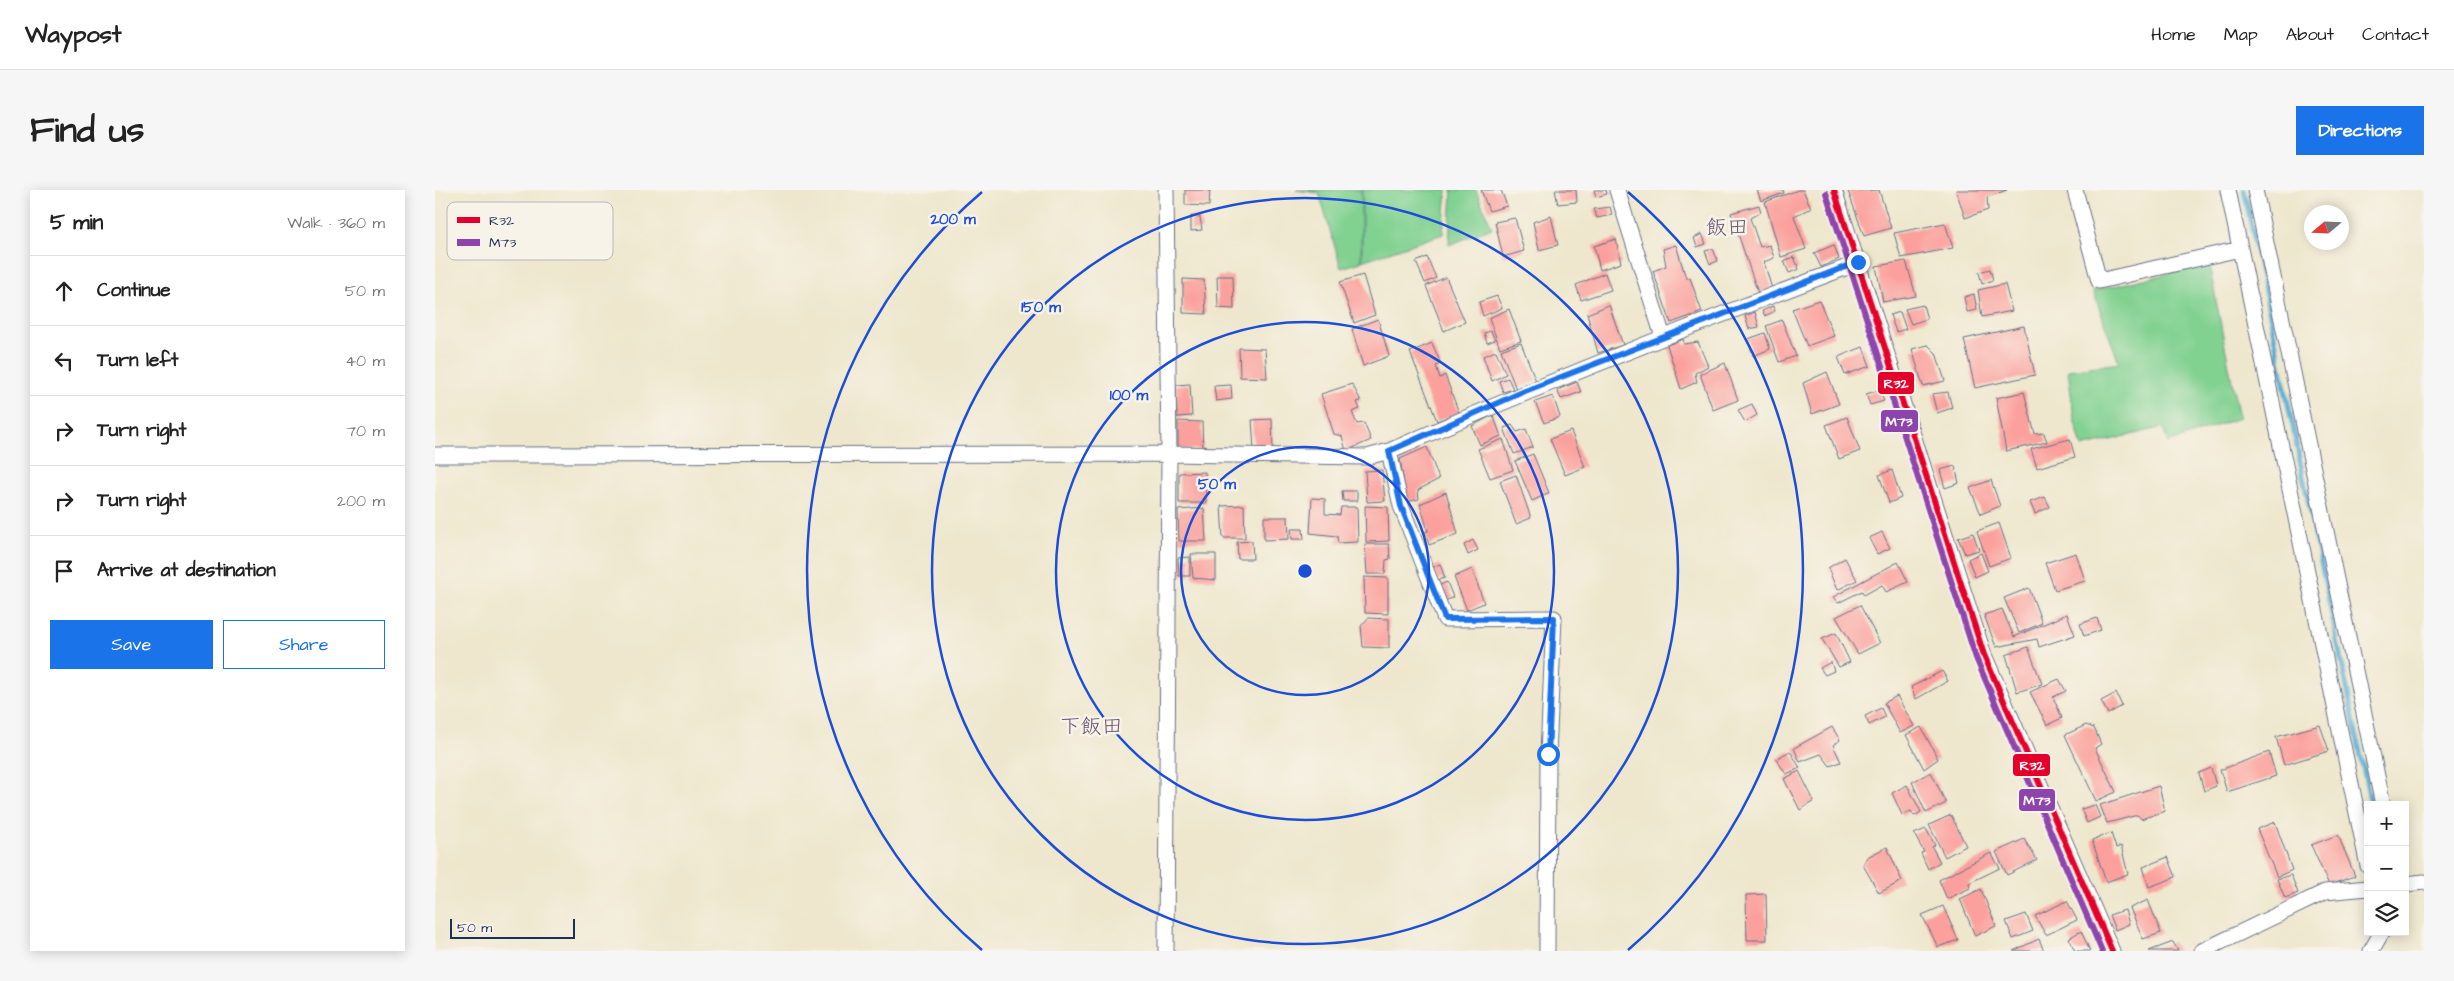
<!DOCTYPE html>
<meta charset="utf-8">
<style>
:root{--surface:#fff;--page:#f6f6f6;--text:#222;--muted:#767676;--line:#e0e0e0;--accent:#1a73e8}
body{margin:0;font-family:"Architects Daughter","Klee One",sans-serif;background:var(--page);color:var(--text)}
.controls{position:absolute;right:15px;bottom:15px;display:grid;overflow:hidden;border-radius:0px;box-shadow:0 2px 12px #0003}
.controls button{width:45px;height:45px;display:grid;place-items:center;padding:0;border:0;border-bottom:1px solid var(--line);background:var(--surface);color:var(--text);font:25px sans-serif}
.compass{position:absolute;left:1869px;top:15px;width:45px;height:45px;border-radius:50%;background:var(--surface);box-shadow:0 2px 12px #0003;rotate:251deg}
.scale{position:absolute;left:15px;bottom:12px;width:125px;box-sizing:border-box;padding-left:5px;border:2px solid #1b2f5e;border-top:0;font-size:14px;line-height:18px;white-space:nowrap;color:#1b2f5e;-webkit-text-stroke:4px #f7f3e8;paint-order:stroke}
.stop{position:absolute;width:15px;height:15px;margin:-11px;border:4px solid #1a73e8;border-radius:50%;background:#fff}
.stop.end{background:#1a73e8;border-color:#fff;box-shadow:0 1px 5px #0008}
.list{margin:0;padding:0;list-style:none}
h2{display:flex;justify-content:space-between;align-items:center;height:65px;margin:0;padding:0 20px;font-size:21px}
h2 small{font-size:16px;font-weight:400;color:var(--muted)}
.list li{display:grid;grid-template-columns:32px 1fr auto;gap:15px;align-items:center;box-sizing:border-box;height:70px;padding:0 20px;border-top:1px solid var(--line)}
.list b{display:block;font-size:19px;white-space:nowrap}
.list em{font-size:16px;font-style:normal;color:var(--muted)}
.actions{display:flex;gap:10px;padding:15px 20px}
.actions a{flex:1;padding:11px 0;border:1px solid var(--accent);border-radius:0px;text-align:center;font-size:18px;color:var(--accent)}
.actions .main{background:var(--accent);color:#fff}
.icon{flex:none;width:28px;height:28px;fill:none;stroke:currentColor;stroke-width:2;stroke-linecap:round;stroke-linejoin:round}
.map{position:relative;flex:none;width:1989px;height:761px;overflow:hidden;border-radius:0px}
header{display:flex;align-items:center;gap:30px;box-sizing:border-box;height:70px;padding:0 25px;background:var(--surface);border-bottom:1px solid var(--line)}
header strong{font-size:24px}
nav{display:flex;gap:28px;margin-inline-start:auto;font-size:18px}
.intro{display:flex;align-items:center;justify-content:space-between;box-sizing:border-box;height:120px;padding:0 30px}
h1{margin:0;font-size:35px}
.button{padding:12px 22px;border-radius:0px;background:var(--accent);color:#fff;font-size:18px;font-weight:700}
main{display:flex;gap:30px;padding:0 30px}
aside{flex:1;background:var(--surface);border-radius:0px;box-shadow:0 2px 12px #0003}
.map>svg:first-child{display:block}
.green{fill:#81d191;stroke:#4e8078}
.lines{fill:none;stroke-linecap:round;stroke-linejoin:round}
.stream{stroke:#56add3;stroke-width:5}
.building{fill:#fba09c}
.minor-casing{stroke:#656f85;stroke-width:17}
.minor{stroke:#fff;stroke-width:15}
.bus-1-casing{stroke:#f7f3e8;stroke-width:10}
.bus-2-casing{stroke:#f7f3e8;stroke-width:10}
.bus-1{stroke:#e4002b;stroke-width:6}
.bus-2{stroke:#8e44ad;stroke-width:6}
.route{stroke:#1a73e8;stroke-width:6}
.ring{fill:none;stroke:#1d4ed8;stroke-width:2.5}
.labels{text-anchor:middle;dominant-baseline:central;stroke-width:5;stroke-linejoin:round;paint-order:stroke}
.quarter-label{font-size:21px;fill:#695774;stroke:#f7f3e8}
.key{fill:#f7f3e8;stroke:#b5b8bf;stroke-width:1}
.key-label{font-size:14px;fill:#1b2f5e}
.centre{fill:#1d4ed8;stroke:#f7f3e8;stroke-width:2.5}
.ring-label{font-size:15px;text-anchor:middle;font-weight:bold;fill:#1d4ed8;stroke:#f7f3e8;stroke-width:5;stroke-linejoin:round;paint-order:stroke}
.line-badge{stroke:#f7f3e8;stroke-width:2}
.badge-label{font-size:14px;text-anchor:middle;font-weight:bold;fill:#fff}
</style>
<header>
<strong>Waypost</strong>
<nav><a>Home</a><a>Map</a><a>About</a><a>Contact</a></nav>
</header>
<div class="intro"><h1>Find us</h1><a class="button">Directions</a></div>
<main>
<aside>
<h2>5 min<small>Walk · 360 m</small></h2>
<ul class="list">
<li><svg class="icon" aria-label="ahead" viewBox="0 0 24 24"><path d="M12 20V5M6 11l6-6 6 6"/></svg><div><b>Continue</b></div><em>50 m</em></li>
<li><svg class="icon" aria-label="left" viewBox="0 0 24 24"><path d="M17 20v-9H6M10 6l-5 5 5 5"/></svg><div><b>Turn left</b></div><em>40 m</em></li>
<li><svg class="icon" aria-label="right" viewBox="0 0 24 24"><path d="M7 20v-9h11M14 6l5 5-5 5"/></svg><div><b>Turn right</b></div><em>70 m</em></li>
<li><svg class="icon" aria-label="right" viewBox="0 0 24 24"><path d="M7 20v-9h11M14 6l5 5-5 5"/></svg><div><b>Turn right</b></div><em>200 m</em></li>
<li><svg class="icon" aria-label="arrive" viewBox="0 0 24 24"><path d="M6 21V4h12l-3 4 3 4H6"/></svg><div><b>Arrive at destination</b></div></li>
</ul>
<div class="actions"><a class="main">Save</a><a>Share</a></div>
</aside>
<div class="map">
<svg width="1989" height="761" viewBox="0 0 1989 761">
<rect width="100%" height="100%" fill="#f7f3e8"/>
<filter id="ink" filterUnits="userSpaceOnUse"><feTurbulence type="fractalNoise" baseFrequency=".02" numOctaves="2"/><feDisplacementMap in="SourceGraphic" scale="10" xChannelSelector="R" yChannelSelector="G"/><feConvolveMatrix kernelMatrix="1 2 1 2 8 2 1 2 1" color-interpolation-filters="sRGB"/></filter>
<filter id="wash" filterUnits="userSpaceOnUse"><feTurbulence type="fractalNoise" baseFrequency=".0096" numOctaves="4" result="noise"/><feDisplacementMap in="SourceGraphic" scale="20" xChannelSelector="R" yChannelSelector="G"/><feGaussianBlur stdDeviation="1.12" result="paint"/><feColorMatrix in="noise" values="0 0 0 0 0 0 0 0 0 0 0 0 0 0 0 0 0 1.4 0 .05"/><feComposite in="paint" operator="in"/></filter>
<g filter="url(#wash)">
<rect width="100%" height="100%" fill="#eee7cd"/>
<path class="green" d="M861,0H926V72L906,78L884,3Z
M927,0H1012L1008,44L927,71Z
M1017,0H1041L1057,38L1014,55Z
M1774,74L1804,228L1733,253L1728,237L1647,257L1639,229L1633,180L1684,173L1658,101Z"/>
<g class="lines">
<path class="stream" d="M1809,0L1936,615"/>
</g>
<g id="blocks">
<path class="building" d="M750,0H775L774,16L750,15Z
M1046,0H1066L1072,16L1054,21Z
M1120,0H1141L1142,12L1123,14Z
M1159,0H1171L1172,4L1161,7Z
M1322,0H1348L1349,3L1326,11Z
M1363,0H1368L1376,18L1359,26L1371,59L1346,67L1330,12Z
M1444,0L1456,38L1429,46L1413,1Z
M1521,0H1572L1552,7L1553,20L1530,28Z
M1324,15L1326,22L1315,28L1325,57L1335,55L1339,68L1329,72L1337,99L1323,103L1296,23Z
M1175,17L1177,25L1162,28L1159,19Z
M756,26L765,27L767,40L756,41Z
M1116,26L1123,55L1104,60L1098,32Z
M1080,28L1089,61L1068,67L1060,32Z
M1510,33L1518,58L1466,68L1459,43Z
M1267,44L1271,54L1262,57L1259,48Z
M1181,49L1186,73L1165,80L1159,56Z
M1241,55L1251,88H1255L1267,122L1236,133L1218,81L1231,76L1228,59Z
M1399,55L1404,69L1386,77L1379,63Z
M1278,59L1283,71L1275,74L1270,61Z
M992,67L1001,88L990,93L981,72Z
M1359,67L1364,79L1354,83L1349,71Z
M1471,71L1481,106L1448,112L1441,76Z
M1555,79L1558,90L1547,94L1544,82Z
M1170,83L1176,100L1146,110L1141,95Z
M928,85L940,125L919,133L905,92Z
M782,86H798L799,119L783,118Z
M1011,87L1030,132L1009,141L991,96Z
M748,89L769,90L771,124L748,123Z
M1570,94L1577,121L1547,127L1543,100Z
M1539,104L1542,120L1532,122L1529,107Z
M1062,106L1067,118L1048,126L1044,112Z
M1384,110L1399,146L1372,156L1357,119Z
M1174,115L1188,155L1163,163L1152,124Z
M1488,115L1492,129L1476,134L1470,119Z
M1338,116L1340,121L1330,126L1327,121Z
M1074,119L1086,151L1065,158L1054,128Z
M1320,122L1324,137L1314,139L1310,126Z
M1465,122L1471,139L1461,142L1455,125Z
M943,129L954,166L928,176L917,139Z
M1347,130L1361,166L1344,172L1331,136Z
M1589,136L1600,185L1540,198L1529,149Z
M1056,141L1060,150L1052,153L1049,143Z
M1330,143L1335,159L1318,166L1313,149Z
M1248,149L1249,154L1263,152L1273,176L1260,183L1262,192L1246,199L1232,155Z
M997,153L1006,174L1001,176L1005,188L1010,185L1024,223L1002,231L975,162Z
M1086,153L1101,191L1081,199L1066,160Z
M1493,155L1501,163L1510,191L1488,196L1477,159Z
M1428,157L1435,176L1410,185L1403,167Z
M804,158L830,159L832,188L805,187Z
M1061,161L1071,184L1057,191L1048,166Z
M1290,173L1303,210L1278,220L1265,184Z
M1392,182L1404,214L1377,224L1368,193Z
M1073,188L1078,199L1068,202L1064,191Z
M1142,192L1146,202L1126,209L1122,200Z
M755,194L757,226L742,227L741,195Z
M917,194L926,211L922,212L925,219L917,222L922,234L929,233L936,250L911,261L907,246L899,244L886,204Z
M796,195L797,209L781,211L779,196Z
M1444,200L1449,211L1435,215L1431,204Z
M1513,202L1517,218L1502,223L1497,204Z
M1589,202L1600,244L1609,243L1612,252L1571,261L1561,208Z
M1118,206L1125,227L1109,233L1100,212Z
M1317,214L1322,225L1310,232L1303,220Z
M1058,225L1066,246L1045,255L1037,236Z
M1412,227L1425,261L1404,269L1391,235Z
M837,229L838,261L819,260L817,230Z
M743,231L767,232L768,260L743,259Z
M1077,235L1082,242L1091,239L1098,257L1079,264L1069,238Z
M1136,241L1150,277L1130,285L1115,249Z
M1068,249L1078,280L1055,288L1043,259Z
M1635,249L1640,267L1602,278L1596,259Z
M992,257L1004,289L983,300L984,309L972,312L965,269Z
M1098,264L1114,303L1097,311L1080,271Z
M1520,276L1524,293L1510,298L1505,280Z
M947,280L950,311L932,312L930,281Z
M1457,280L1466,308L1454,313L1444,285Z
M770,282L771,313H744V283Z
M1081,285L1096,328L1081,334L1065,291Z
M1556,290L1565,316L1546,324L1535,298Z
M907,301H922V311H908Z
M1011,302L1023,344L994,355L990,342L993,341L985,314Z
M1610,307L1615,317L1600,324L1595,312Z
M877,308L890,309V324L905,325L906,317H922L923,352L903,353L902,346L875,343Z
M809,315L810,348H788L786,316Z
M930,316L953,317L954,351L931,352Z
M769,318L771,351H744L743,320Z
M829,327H853L854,349L829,350Z
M1564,333L1576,368L1554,376L1542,341Z
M856,339H868L869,349H857Z
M1447,342L1455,358L1442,364L1434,348Z
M1538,343L1544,360L1530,364L1523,348Z
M1038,350L1043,360L1033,365L1029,355Z
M817,351L818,369H803L802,352Z
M930,354H954L955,369L951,370L950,384H932Z
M1546,363L1553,381L1540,387L1533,369Z
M1641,363L1650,391L1620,400L1610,373Z
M756,364H781V390L758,388Z
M755,367V386H744L743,368Z
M1410,368L1422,390L1402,400L1393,378Z
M1463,372L1473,392L1451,402L1447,395L1429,405L1427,401L1403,413L1398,407Z
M1005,374L1010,388L1002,390L998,377Z
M1037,379L1049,413L1032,420L1019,387Z
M929,387L953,388V424L930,423Z
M1012,392L1018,407L1010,411L1003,396Z
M1594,398L1607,433L1584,443L1569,408Z
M1425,415L1445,453L1423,464L1401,427Z
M1567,419L1579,447L1632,424L1640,445L1604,457L1602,449L1561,457L1549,425Z
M933,428L954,429V458L928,457L926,436Z
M1662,428L1666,440L1649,446L1645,434Z
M1401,443L1415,472L1404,477L1387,449Z
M1593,457L1607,494L1582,502L1571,465Z
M1396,472L1399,481L1390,485L1385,478Z
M1507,481L1513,491L1481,509L1476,497Z
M1624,489L1631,501L1618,507L1627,528L1612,535L1595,502Z
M1681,503L1687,516L1673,524L1666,511Z
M1462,506L1479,536L1465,543L1449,513Z
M1446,518L1450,527L1434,535L1430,526Z
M1651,535L1659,538L1666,554L1660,558L1681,602L1661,611L1630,545Z
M1885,535L1894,561L1849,575L1841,547Z
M1397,537L1405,550L1398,555L1406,572L1395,576L1386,564L1365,572L1359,558Z
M1486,537L1503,569L1489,579L1471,545Z
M1355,561L1365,578L1351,584L1341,569Z
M1834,562L1841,586L1792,602L1785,580Z
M1776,578L1781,596L1769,601L1764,583Z
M1364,581L1379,611L1365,620L1349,589Z
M1496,582L1511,613L1491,623L1477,592Z
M1472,595L1486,622L1479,626L1476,621L1467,625L1457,603Z
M1724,596L1730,621L1706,629L1703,625L1672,633L1665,615Z
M1660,615L1665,627L1652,633L1646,619Z
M1516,625L1531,656L1510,667L1494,635Z
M1840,632L1857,680L1842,687L1822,639Z
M1491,639L1500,655L1497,657L1505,672L1493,679L1486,663L1489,662L1479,644Z
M1676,643L1681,658L1686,656L1693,684L1671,692L1657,650Z
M1903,645L1920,686L1894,695L1876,655Z
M1589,649L1602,670L1572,685L1561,662Z
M1452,657L1467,691L1444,703L1428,675L1432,667Z
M1556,663L1565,678L1534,693L1535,698L1512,709L1504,690Z
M1733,667L1741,687L1714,697L1708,677Z
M1856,685L1863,703L1850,708L1842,689Z
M1546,699L1561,736L1540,746L1525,709Z
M1331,704L1332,750H1312L1311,705Z
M1713,710L1726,743L1708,749L1695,718Z
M1632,711L1642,730L1611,745L1600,726Z
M1508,716L1523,750L1503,757L1487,725Z
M1690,720L1694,734L1680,740L1674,725Z
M1591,724L1598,741L1578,749L1571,731Z
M1646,741L1655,761H1640L1634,748Z
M1604,749L1609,761H1578Z
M1738,752L1743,761H1714Z"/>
</g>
</g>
<g filter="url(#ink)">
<use href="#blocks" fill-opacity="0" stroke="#656f85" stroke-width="1"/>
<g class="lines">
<defs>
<path id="minor" d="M1182,0L1228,147
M1399,0L1549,465L1677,761
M1640,0L1664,91L1805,59
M1793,0L1933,676
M1820,0L1948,615
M954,261L966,316L1010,429L1119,428L1113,565L1112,761
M0,265L734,264L932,267L954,261C1109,193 1265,132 1423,73
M1970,694L1989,692
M731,761L734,264L731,0
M1767,761L1890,702L1933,698
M1936,761L1947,742"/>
</defs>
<use href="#minor" class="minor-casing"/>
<use href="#minor" class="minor"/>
<defs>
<path id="bus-1" d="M1399,0L1549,465L1677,761"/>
<path id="bus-2" d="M1391,3L1541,468L1667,761"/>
</defs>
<use href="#bus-1" class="bus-1-casing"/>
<use href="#bus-2" class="bus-2-casing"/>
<use href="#bus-1" class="bus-1"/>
<use href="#bus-2" class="bus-2"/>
</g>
</g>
<g class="lines" filter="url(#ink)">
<path class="route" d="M1113,564L1119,428L1010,429L966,316L954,261L1090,201L1423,72"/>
</g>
<g class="ring">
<circle cx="870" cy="381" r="124"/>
<circle cx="870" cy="381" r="249"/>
<circle cx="870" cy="381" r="373"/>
<path d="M547 760A498 498 0 0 1 547 2M1193 2A498 498 0 0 1 1193 760"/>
</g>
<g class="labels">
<g class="quarter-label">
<text x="1292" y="37">飯田</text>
<text x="656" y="536">下飯田</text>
</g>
</g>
<rect x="12" y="12" width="166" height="58" rx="8" class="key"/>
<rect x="22" y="27" width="23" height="6" fill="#e4002b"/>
<rect x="22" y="49" width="23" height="7" fill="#8e44ad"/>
<g class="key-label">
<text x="54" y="35">R32</text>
<text x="54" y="57">M73</text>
</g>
<circle cx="870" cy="381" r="8" class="centre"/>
<g class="ring-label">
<text x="518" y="34">200 m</text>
<text x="606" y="122">150 m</text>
<text x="694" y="210">100 m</text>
<text x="782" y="299">50 m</text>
</g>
<g class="line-badge">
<rect x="1442" y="181" width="38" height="24" rx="5" fill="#e4002b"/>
<rect x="1445" y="219" width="39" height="24" rx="5" fill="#8e44ad"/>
<rect x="1577" y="563" width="39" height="24" rx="5" fill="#e4002b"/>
<rect x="1583" y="598" width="38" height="24" rx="5" fill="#8e44ad"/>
</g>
<g class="badge-label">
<text x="1461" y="198">R32</text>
<text x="1464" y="236">M73</text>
<text x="1597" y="580">R32</text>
<text x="1602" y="615">M73</text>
</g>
</svg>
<div class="controls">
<button>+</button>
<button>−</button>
<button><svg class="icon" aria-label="layers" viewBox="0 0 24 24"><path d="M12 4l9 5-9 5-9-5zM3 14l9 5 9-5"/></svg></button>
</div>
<svg class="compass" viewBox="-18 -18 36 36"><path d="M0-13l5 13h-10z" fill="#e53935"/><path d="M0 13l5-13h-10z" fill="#767676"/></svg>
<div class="scale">50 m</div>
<div class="stop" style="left:1113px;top:564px"></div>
<div class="stop end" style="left:1423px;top:72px"></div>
</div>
</main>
